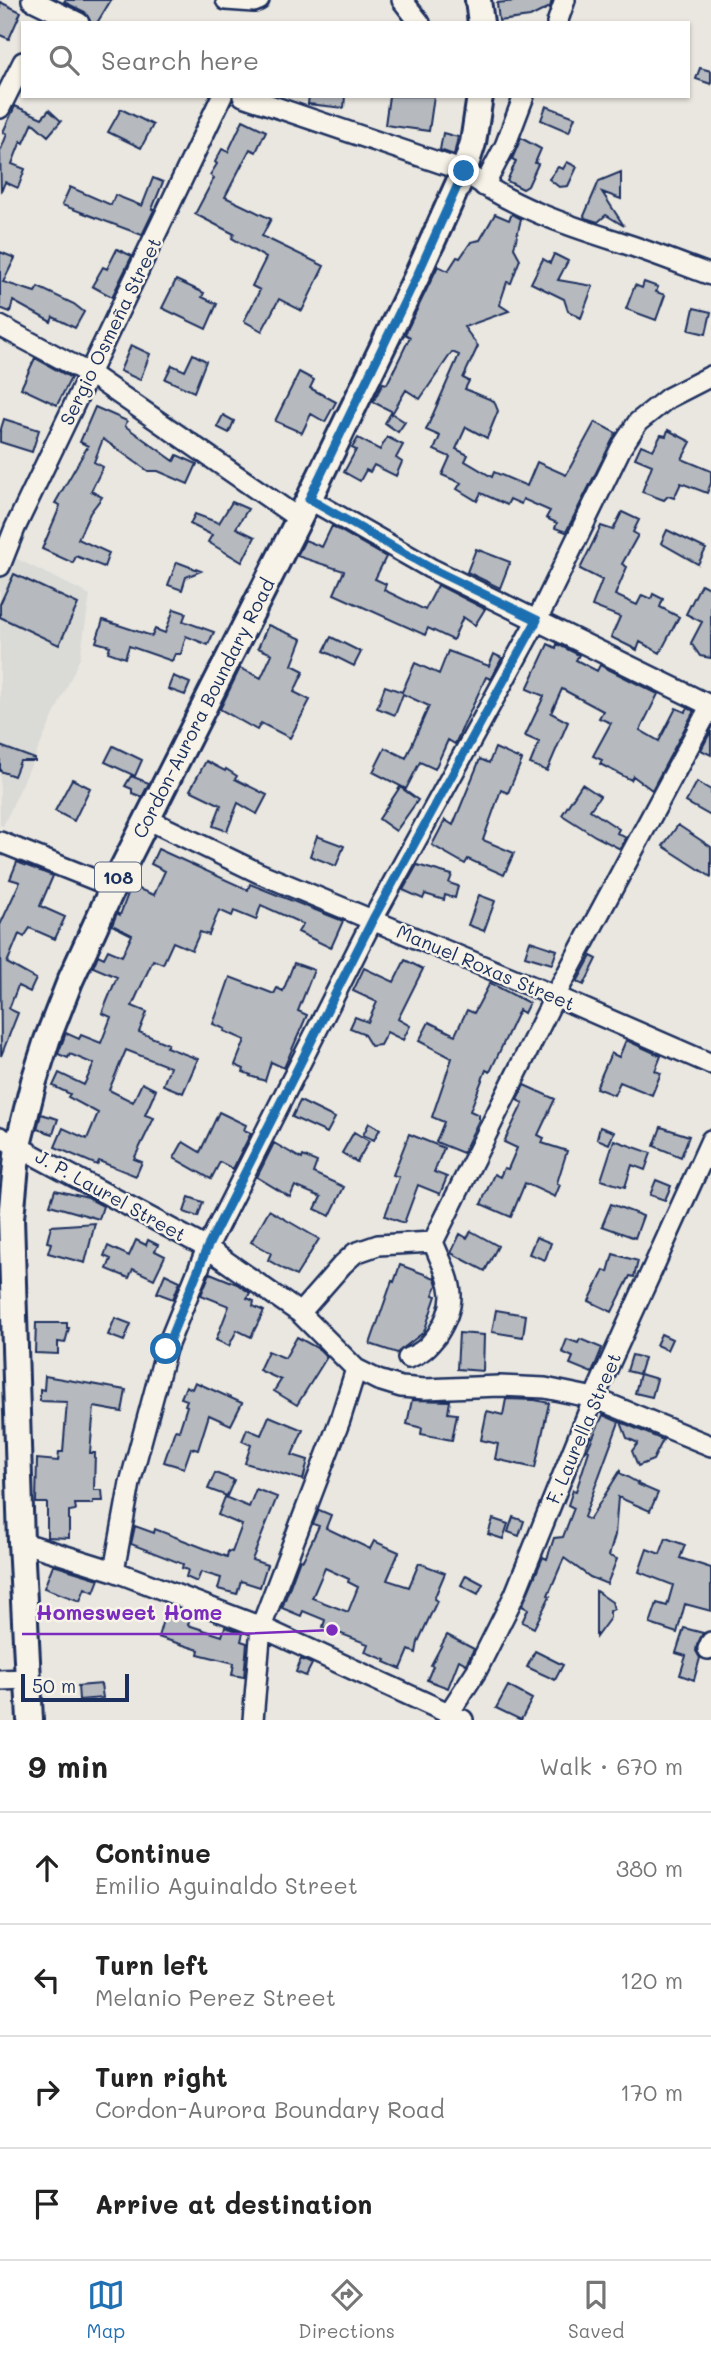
<!DOCTYPE html>
<meta charset="utf-8">
<style>
:root{--surface:#fff;--page:#f6f6f6;--text:#222;--muted:#767676;--line:#e0e0e0;--accent:#1f6fb2}
body{margin:0;font-family:Mali,sans-serif;background:var(--page);color:var(--text)}
.scale{position:absolute;left:21px;bottom:18px;width:108px;box-sizing:border-box;padding-left:7px;border:4px solid #1b2f5e;border-top:0;font-size:19px;line-height:24px;white-space:nowrap;color:#1b2f5e;-webkit-text-stroke:5px #f7f3e8;paint-order:stroke}
.stop{position:absolute;width:21px;height:21px;margin:-16px;border:5px solid #1f6fb2;border-radius:50%;background:#fff}
.stop.end{background:#1f6fb2;border-color:#fff;box-shadow:0 2px 7px #0008}
.list{margin:0;padding:0;list-style:none}
h2{display:flex;justify-content:space-between;align-items:center;height:91px;margin:0;padding:0 28px;font-size:30px}
h2 small{font-size:23px;font-weight:400;color:var(--muted)}
.list li{display:grid;grid-template-columns:46px 1fr auto;gap:21px;align-items:center;box-sizing:border-box;height:112px;padding:0 28px;border-top:2px solid var(--line)}
.list b{display:block;font-size:26px;white-space:nowrap}
.list p{margin:0;font-size:23px;white-space:nowrap;color:var(--muted)}
.list em{font-size:23px;font-style:normal;color:var(--muted)}
.icon{flex:none;width:38px;height:38px;fill:none;stroke:currentColor;stroke-width:2;stroke-linecap:round;stroke-linejoin:round}
.map{position:relative;flex:none;width:711px;height:1720px;overflow:hidden}
.search{position:absolute;background:var(--surface);box-shadow:0 2px 5px #0004;left:21px;right:21px;top:21px;height:77px;display:flex;align-items:center;gap:18px;box-sizing:border-box;padding:0 24px;border-radius:0px;color:var(--muted);font-size:26px}
.sheet{height:539px;background:var(--surface)}
nav{display:flex;justify-content:space-around;align-items:center;box-sizing:border-box;height:98px;border-top:2px solid var(--line);background:var(--surface);font-size:19px;color:var(--muted)}
nav a{display:grid;justify-items:center;gap:4px}
nav .on{color:var(--accent)}
.map>svg:first-child{display:block}
.built{fill:#dadad6}
.building{fill:#b6babf;stroke:#1b2f5e;stroke-width:2;fill-rule:evenodd}
.lines{fill:none;stroke-linecap:round;stroke-linejoin:round}
.minor-casing{stroke:#1b2f5e;stroke-width:24}
.major-casing{stroke:#1b2f5e;stroke-width:30}
.minor{stroke:#f7f3e8;stroke-width:19}
.major{stroke:#f7f3e8;stroke-width:24}
.route{stroke:#1f6fb2;stroke-width:9}
.labels{text-anchor:middle;dominant-baseline:central;stroke-width:5;stroke-linejoin:round;paint-order:stroke}
.shield{fill:#f7f3e8;stroke:#5d6a87;stroke-width:2}
.shield-label{font-size:18px;font-weight:bold;fill:#1b2f5e}
.street-label{font-size:19px;fill:#1b2f5e;stroke:#f7f3e8}
.leader{fill:none;stroke:#7b2cbf;stroke-width:2.5}
.callout-dot{fill:#7b2cbf;stroke:#f7f3e8;stroke-width:2.5}
.callout-label{font-size:21px;text-anchor:middle;font-weight:bold;fill:#7b2cbf;stroke:#f7f3e8;stroke-width:5;stroke-linejoin:round;paint-order:stroke}
</style>
<div class="map">
<svg width="711" height="1720" viewBox="0 0 711 1720">
<rect width="100%" height="100%" fill="#eae7e0"/>
<filter id="ink" filterUnits="userSpaceOnUse"><feTurbulence type="fractalNoise" baseFrequency=".0143" numOctaves="2"/><feDisplacementMap in="SourceGraphic" scale="14" xChannelSelector="R" yChannelSelector="G"/><feConvolveMatrix kernelMatrix="1 2 1 2 8 2 1 2 1" color-interpolation-filters="sRGB"/></filter>
<g filter="url(#ink)">
<path class="built" d="M0,553L15,558L90,595L80,658L3,826L0,825Z"/>
<path class="building" d="M65,0H111L97,23H91L85,12L64,2Z
M525,0H552L550,7L530,17L499,21L497,3Z
M0,2L21,12L9,39L0,35Z
M700,68L711,71V84L696,79Z
M309,96H345L344,108L308,104Z
M389,96H434L429,131L385,125Z
M15,106L42,118L49,110L61,121L48,136L33,123L24,143L21,141L12,164L25,169L18,188L5,182L1,192L0,152L7,134L3,132Z
M546,106L575,117L569,132L541,120Z
M121,109L153,125L141,148L108,132Z
M243,120L266,131L256,152L250,149L225,197L271,219L262,236L324,266L302,311L279,299L262,331L244,321L260,290L252,286L266,258L232,238L234,234L195,214L214,178L210,175L217,164L215,162L222,149L228,152Z
M443,133L458,137L454,155L440,150Z
M521,138L541,149L535,163L538,164L528,186L523,189L507,181L516,161L512,159Z
M567,162L577,167L568,186L559,187L549,179L558,167L563,169Z
M621,172V199L602,192L624,226L606,215L598,222L585,218L584,216L599,181Z
M153,178L163,182L152,209L154,210L142,235L62,205L70,187L111,205L115,195L142,206Z
M495,214L509,220L512,214L521,219L514,248L520,259L511,283L507,282L501,300L500,305L509,311L464,327L478,346L463,378L469,381L465,389L494,401L498,411L487,438L466,427L456,449L468,455L465,461L492,477L494,472L527,486L537,462L566,475L595,422L616,433L566,532L555,528L557,523L546,518L550,511L523,499L521,504L510,499L507,505L481,493L477,501L457,489L461,483L442,475L450,457L434,450L440,436L426,430L459,355L452,352L420,399L406,390L393,412L373,402L383,383L387,384L410,337L405,334L438,266L448,271L457,257L460,258L471,242L480,240Z
M117,249L132,256L112,297L92,286L103,267L107,269Z
M0,252L15,258L3,282L35,292L38,287L74,304L84,312L75,328L53,317L51,322L13,301L10,312L0,308Z
M554,254L568,261L558,280L593,286L581,318L568,311L564,299L531,283L543,259L550,263Z
M176,280L204,293L202,297L217,304L206,329L162,308Z
M644,282L658,287L656,292L665,295L656,320L626,309L635,285L642,288Z
M694,308L711,312L706,334L689,330Z
M131,345L150,354L140,380L120,371Z
M193,354L206,361L194,392L165,379L172,365L185,371Z
M35,358L71,378L57,405L21,388Z
M299,372L314,380L310,388L336,402L325,422L311,414L302,433L275,421Z
M95,407L127,421L125,426L174,461L177,455L197,464L188,484L158,471H148L103,439L94,462L103,467L91,491L102,497L90,513L78,539L109,553L104,567L76,556L73,563L42,549L59,509L60,505L55,503L88,446L80,442Z
M391,413L405,422L398,432L385,423Z
M223,415L234,421L229,433L217,427Z
M4,419L39,430L32,452L0,442V432Z
M668,430L691,442L682,459L711,471V483L707,493L681,483L674,498L668,496L664,500L642,492L652,465L635,458L641,445L653,450L661,435L666,436Z
M387,437L403,445L396,458L402,462L396,476L374,465L370,472L366,470L360,481L344,472L356,450L352,448L358,438L380,450Z
M232,502L248,509L236,528L255,537L242,562L208,542L212,535L190,524L195,514L219,523Z
M622,512L639,520L633,532L638,535L622,564L627,567L615,595L637,605L642,595L651,599L653,594L663,599L660,607L679,617L660,653L640,642L637,650L611,637L620,617L592,606L602,580L580,569L601,526L613,530Z
M332,526L386,557L375,579L386,584L384,590L425,610L438,585L485,609L475,625L463,617L453,640L428,628L425,635L334,594L344,571L297,556L305,540L322,547Z
M667,530L706,549L698,564L661,543Z
M476,549L510,562L500,588L467,572Z
M177,562L201,571L186,577L182,590L168,585Z
M14,574L78,604L59,645L0,617V604Z
M701,584L711,589V658L700,656L691,643L702,622L686,614Z
M174,609L186,613L183,621L214,632L208,645L186,636L181,654H175L172,661L129,646L125,658L108,652L110,646L96,642L103,620L152,636L155,629L165,633Z
M268,625L302,639L292,665L304,671L294,692L310,700L290,738L261,723L257,730L220,709L240,668L261,678L272,654L258,648Z
M331,637L361,652L354,666L324,651Z
M548,644L556,648L557,644L579,655L576,660L597,671L600,665L658,694L640,730L659,741L676,708L685,712L688,708L694,711L652,790L633,776L631,780L600,764L602,760L593,756L611,723L599,718L603,711L562,689L551,713L568,722L547,771L530,764L539,742L525,736L544,696L527,689Z
M448,651L489,666L494,654L502,658L491,679L486,677L455,744L448,740L435,769L420,762L406,789L373,772L385,748L406,758L429,706L403,694L395,715L377,708L385,686L402,692L415,663L439,674Z
M173,676L190,683L185,695L168,689Z
M711,731V755L701,750Z
M0,746L35,759V761H20L14,776L0,771Z
M113,746L142,760L135,776L105,762Z
M495,748L522,760L508,793L501,790L483,840L514,853L504,875L468,859L465,864L432,845L445,820L453,825L480,759L489,763Z
M206,761L225,771L226,769L237,776L235,779L267,795L257,814L238,803L227,831L213,826L221,805L190,790Z
M131,776L149,783L142,797L132,793V789L125,786Z
M72,779L90,788L74,821L55,811Z
M697,782L711,790V816L686,802Z
M582,784L600,796L590,810L619,829L617,833L626,838L620,849L595,836L562,815Z
M400,787L418,800L396,831L379,819Z
M678,825L711,847V877L663,846Z
M317,836L344,846L336,866L310,856Z
M158,849L248,890L250,884L343,921L331,948L298,932L303,924L261,905L256,920L234,911L232,916L219,910L209,935L200,932L192,950L173,942L163,964L153,960L132,1006L147,1012L139,1032L168,1044L166,1047L198,1059L183,1093L163,1085L170,1067L126,1050L109,1090L133,1102L142,1083L156,1090L145,1115L154,1118L134,1159L142,1162L136,1176L99,1161L97,1165L55,1147L63,1128L87,1139L98,1113L68,1097L70,1094L53,1086L59,1073L84,1085L94,1064L70,1054L68,1058L58,1054L66,1033L79,1039L81,1035L101,1043L111,1017L102,1013L117,977L93,967L98,955L104,958L108,950L122,956L132,935L112,925L117,913L120,915L131,886L154,895L165,871L151,864Z
M17,862L53,876L40,906L65,917L55,939L30,928L24,937L19,934L7,963L36,979L30,992L18,986L9,1009L18,1013L1,1056L0,925L20,882L10,879Z
M417,865L452,875L449,883L458,886L455,898L445,895L444,900L425,894L423,899L403,890Z
M479,895L495,901L484,931L468,925Z
M530,941L557,950L552,964L525,956Z
M591,956L597,959L584,985L577,982Z
M405,960L423,969L398,1019L410,1026L403,1040L387,1032L380,1045L371,1046L363,1033L350,1028L355,1017L368,1022L377,1002L353,991L364,968L394,982Z
M294,963L314,970L298,1011L307,1015L284,1068L271,1062L265,1081L250,1076L251,1075L243,1072L244,1069L235,1065L245,1040L224,1031L225,1029L213,1024L223,997L230,977L274,994L277,988L283,991Z
M490,983L529,1003L524,1013L519,1010L490,1072L486,1070L470,1111L479,1115V1120L463,1153L436,1142L444,1122L432,1117L452,1058L419,1041L429,1022L455,1035L467,1010L474,1013Z
M626,1040L661,1056L655,1071L661,1073L652,1095L620,1082L614,1095L596,1088L611,1053L619,1057Z
M524,1085L555,1099L538,1135L544,1138L542,1143L567,1151L557,1183L560,1185L555,1197L525,1183L511,1217L481,1204L494,1174L500,1177L504,1168L508,1169L517,1148L504,1142L523,1103L517,1100Z
M300,1101L335,1118L327,1133L292,1117Z
M219,1112L246,1125L244,1130L251,1133L233,1169L220,1162L211,1179L174,1158L183,1142L200,1152Z
M41,1114L58,1119L53,1134L37,1129Z
M369,1123L380,1129L374,1140L363,1135Z
M600,1127L614,1132L609,1144L597,1139Z
M661,1127L689,1136L681,1157L654,1146Z
M354,1132L369,1141L357,1162L342,1153Z
M409,1134L444,1148L434,1172L447,1177L440,1194L418,1185L404,1223L385,1216L399,1177L393,1175Z
M614,1140L651,1153L645,1170L632,1165L625,1187L601,1180Z
M274,1143L302,1159L303,1156L317,1162L313,1173L344,1187L330,1216L315,1209L321,1197L295,1186L290,1197L257,1177Z
M656,1180L671,1186L665,1200L650,1195Z
M55,1190L88,1198L103,1206L99,1219L50,1205Z
M189,1197L203,1202L198,1217L184,1212Z
M611,1204L643,1216L635,1238L602,1226Z
M269,1210L319,1239L296,1276L268,1260L271,1253L251,1242Z
M95,1223L85,1263L48,1253L51,1243L47,1242L51,1226Z
M471,1231L498,1246L485,1271L451,1253L460,1234L467,1238Z
M536,1237L551,1243L545,1260L529,1254Z
M136,1240L146,1245L148,1240L158,1245L155,1251L165,1256L154,1279L133,1269L129,1278L107,1269L111,1259L104,1256L108,1246L129,1256Z
M613,1254L638,1261L634,1277L630,1276L612,1312L589,1301L604,1270L608,1272Z
M400,1265L435,1278L437,1285L433,1295L436,1296L424,1332L397,1353L370,1344L392,1281L394,1282Z
M210,1273L237,1284L250,1293L247,1298L254,1301L253,1306L264,1311L251,1337L237,1330L229,1346L216,1340L229,1306L201,1295Z
M165,1274L180,1281L173,1299L157,1293Z
M496,1310L526,1315L523,1337L492,1332Z
M115,1318L131,1324L124,1341L108,1335Z
M36,1323H67V1328H69L65,1343L58,1342V1354L35,1353Z
M459,1333L484,1335L483,1371L457,1369Z
M661,1334L672,1339L667,1350L656,1345Z
M297,1337L319,1349L327,1357L297,1405L274,1391L281,1380L259,1370L268,1351L285,1358Z
M567,1339L578,1343L580,1339L602,1348L592,1373L570,1364L573,1357L562,1352Z
M632,1355L644,1358L639,1374L627,1371Z
M640,1374L657,1379L652,1397L635,1393Z
M45,1376L126,1390L122,1412L94,1407L90,1453H95L94,1490H102L103,1501H93V1504H75L76,1510L69,1511V1538L47,1537V1503H36L37,1459L58,1461L59,1452H63L67,1402L40,1401V1389L44,1390Z
M195,1382L242,1403L231,1425L209,1415L198,1450L191,1448L184,1468L164,1462L175,1430L179,1431L187,1406L185,1405L187,1400L181,1398L186,1386L192,1389Z
M506,1399L535,1400L549,1403L535,1468L495,1459L498,1444L481,1440L487,1411L503,1415Z
M412,1400L450,1401L448,1413L457,1414L452,1440L421,1434L422,1428L407,1424Z
M603,1415L619,1422L584,1517L589,1520L620,1471V1473L638,1483L637,1484L658,1493L650,1511L618,1497L615,1535L609,1556L617,1559L607,1584L590,1577L564,1558L548,1595L550,1596L534,1628L522,1622L528,1609L522,1606L543,1557L547,1559L554,1538L563,1537L574,1508L568,1505L573,1490L576,1491L589,1451L587,1450Z
M269,1416L303,1430L292,1455L308,1460L303,1480L245,1463L251,1445L242,1441L247,1429L261,1435Z
M621,1422L663,1440L653,1460L638,1466L632,1451L638,1443L627,1438Z
M215,1473L234,1480L227,1496L208,1489Z
M256,1489L277,1497L252,1560L267,1565L260,1587L241,1581L237,1594L218,1589L221,1578L201,1572L197,1582L186,1577L188,1570L182,1568L183,1564L131,1544L135,1526L154,1533L155,1529L227,1557L228,1551L232,1552L242,1525L218,1515L225,1497L249,1507Z
M319,1510L331,1515L326,1528L370,1549L374,1541L399,1552L387,1580L409,1587L419,1563L445,1573L434,1599L437,1601L418,1642L416,1653L409,1650L401,1669L385,1662L386,1660L365,1652L368,1644L323,1627L325,1620L303,1611L301,1616L282,1608L300,1559L303,1560L319,1526L313,1524ZM325,1568L349,1579L348,1582L358,1587L348,1612L312,1598Z
M513,1517L524,1521L519,1536L508,1532Z
M493,1519L508,1524L503,1539L488,1534Z
M666,1538L685,1545L680,1558L711,1568V1611L685,1604L677,1633L650,1624L657,1603L667,1606L673,1585L639,1572L647,1549L660,1554Z
M53,1565L99,1579L94,1592L85,1588L80,1601L44,1588Z
M466,1575L483,1584L478,1594L461,1585Z
M596,1591L612,1602L614,1609L610,1611V1618L596,1637Z
M165,1613L189,1621L188,1625L222,1636L225,1627L243,1633L241,1641L247,1643L244,1677L232,1675L234,1663L198,1654L199,1650L158,1637Z
M684,1628L703,1633L697,1645L696,1651L700,1658L694,1680L680,1675L686,1656L676,1653Z
M447,1635L474,1649L466,1664L459,1660L448,1688L427,1680L433,1666L431,1665Z
M535,1651L563,1665L555,1680L527,1667Z
M301,1659L312,1664L306,1676L296,1672Z
M101,1684L103,1698L79,1700L78,1686Z
M508,1686L532,1699L521,1720L496,1708Z"/>
<g class="lines">
<defs>
<path id="minor" d="M32,0L79,23
M226,0L254,2L259,0
M402,0L420,23
M557,23L565,0
M243,96L464,171C509,206 566,225 620,242C651,252 681,264 711,275
M0,108L23,62
M484,186L505,146L524,96
M0,326L90,374L298,518
M309,499L430,568L711,706
M0,566L15,528L222,96
M147,819L259,873L555,996L711,1064
M0,842L113,887
M0,1137L207,1248L300,1313L356,1369L378,1380L401,1387L425,1389L499,1386L545,1388L594,1398L711,1446
M300,1313L342,1265L355,1253L378,1245L433,1242L555,996L711,705
M408,1358C422,1353 428,1347 437,1335C462,1296 449,1281 433,1242
M21,1542L114,1571L261,1627L463,1720
M114,1571L130,1483L166,1349L207,1248L373,919L537,620L621,448L638,422L668,398L711,376
M708,1649L711,1642
M0,1680L27,1679
M449,1713L477,1670L515,1594L594,1398L711,1140
M253,1720L261,1627L340,1420L356,1369"/>
<path id="major" d="M478,0L481,23
M30,1720L21,1542L11,1218L18,1145L34,1081L47,1040L70,981L113,887L309,499L416,278L464,171L473,143L480,96"/>
</defs>
<use href="#minor" class="minor-casing"/>
<use href="#major" class="major-casing"/>
<use href="#minor" class="minor"/>
<use href="#major" class="major"/>
</g>
</g>
<g class="lines" filter="url(#ink)">
<path class="route" d="M166,1349L207,1248L373,919L537,620L430,568L309,499L416,278L464,171"/>
</g>
<g class="labels">
<rect class="shield" x="95" y="862.5" width="46" height="29" rx="5"/>
<g class="shield-label">
<text x="118" y="877">108</text>
</g>
<g class="street-label">
<text transform="translate(110 331) rotate(-64)">Sergio Osmeña Street</text>
<text transform="translate(203 708) rotate(-63)">Cordon-Aurora Boundary Road</text>
<text transform="translate(486 967) rotate(23)">Manuel Roxas Street</text>
<text transform="translate(111 1195) rotate(29)">J. P. Laurel Street</text>
<text transform="translate(583 1428) rotate(-67)">F. Laurella Street</text>
</g>
</g>
<path class="leader" d="M332 1630L236 1634H22"/>
<circle class="callout-dot" cx="332" cy="1630" r="7"/>
<g class="callout-label">
<text x="129" y="1620">Homesweet Home</text>
</g>
</svg>
<div class="scale">50 m</div>
<div class="stop" style="left:166px;top:1349px"></div>
<div class="stop end" style="left:464px;top:171px"></div>
<div class="search"><svg class="icon" aria-label="search" viewBox="0 0 24 24"><circle cx="10" cy="10" r="6"/><path d="M15 15l6 6"/></svg>Search here</div>
</div>
<section class="sheet">
<h2>9 min<small>Walk · 670 m</small></h2>
<ul class="list">
<li><svg class="icon" aria-label="ahead" viewBox="0 0 24 24"><path d="M12 20V5M6 11l6-6 6 6"/></svg><div><b>Continue</b><p>Emilio Aguinaldo Street</p></div><em>380 m</em></li>
<li><svg class="icon" aria-label="left" viewBox="0 0 24 24"><path d="M17 20v-9H6M10 6l-5 5 5 5"/></svg><div><b>Turn left</b><p>Melanio Perez Street</p></div><em>120 m</em></li>
<li><svg class="icon" aria-label="right" viewBox="0 0 24 24"><path d="M7 20v-9h11M14 6l5 5-5 5"/></svg><div><b>Turn right</b><p>Cordon-Aurora Boundary Road</p></div><em>170 m</em></li>
<li><svg class="icon" aria-label="arrive" viewBox="0 0 24 24"><path d="M6 21V4h12l-3 4 3 4H6"/></svg><div><b>Arrive at destination</b></div></li>
</ul>
</section>
<nav>
<a class="on"><svg class="icon" aria-label="map" viewBox="0 0 24 24"><path d="M3 6l6-2 6 2 6-2v14l-6 2-6-2-6 2zM9 4v14M15 6v14"/></svg>Map</a>
<a><svg class="icon" aria-label="directions" viewBox="0 0 24 24"><path d="M12 3l9 9-9 9-9-9zM9 14v-3h6M13 9l2 2-2 2"/></svg>Directions</a>
<a><svg class="icon" aria-label="saved" viewBox="0 0 24 24"><path d="M7 4h10v16l-5-4-5 4z"/></svg>Saved</a>
</nav>
